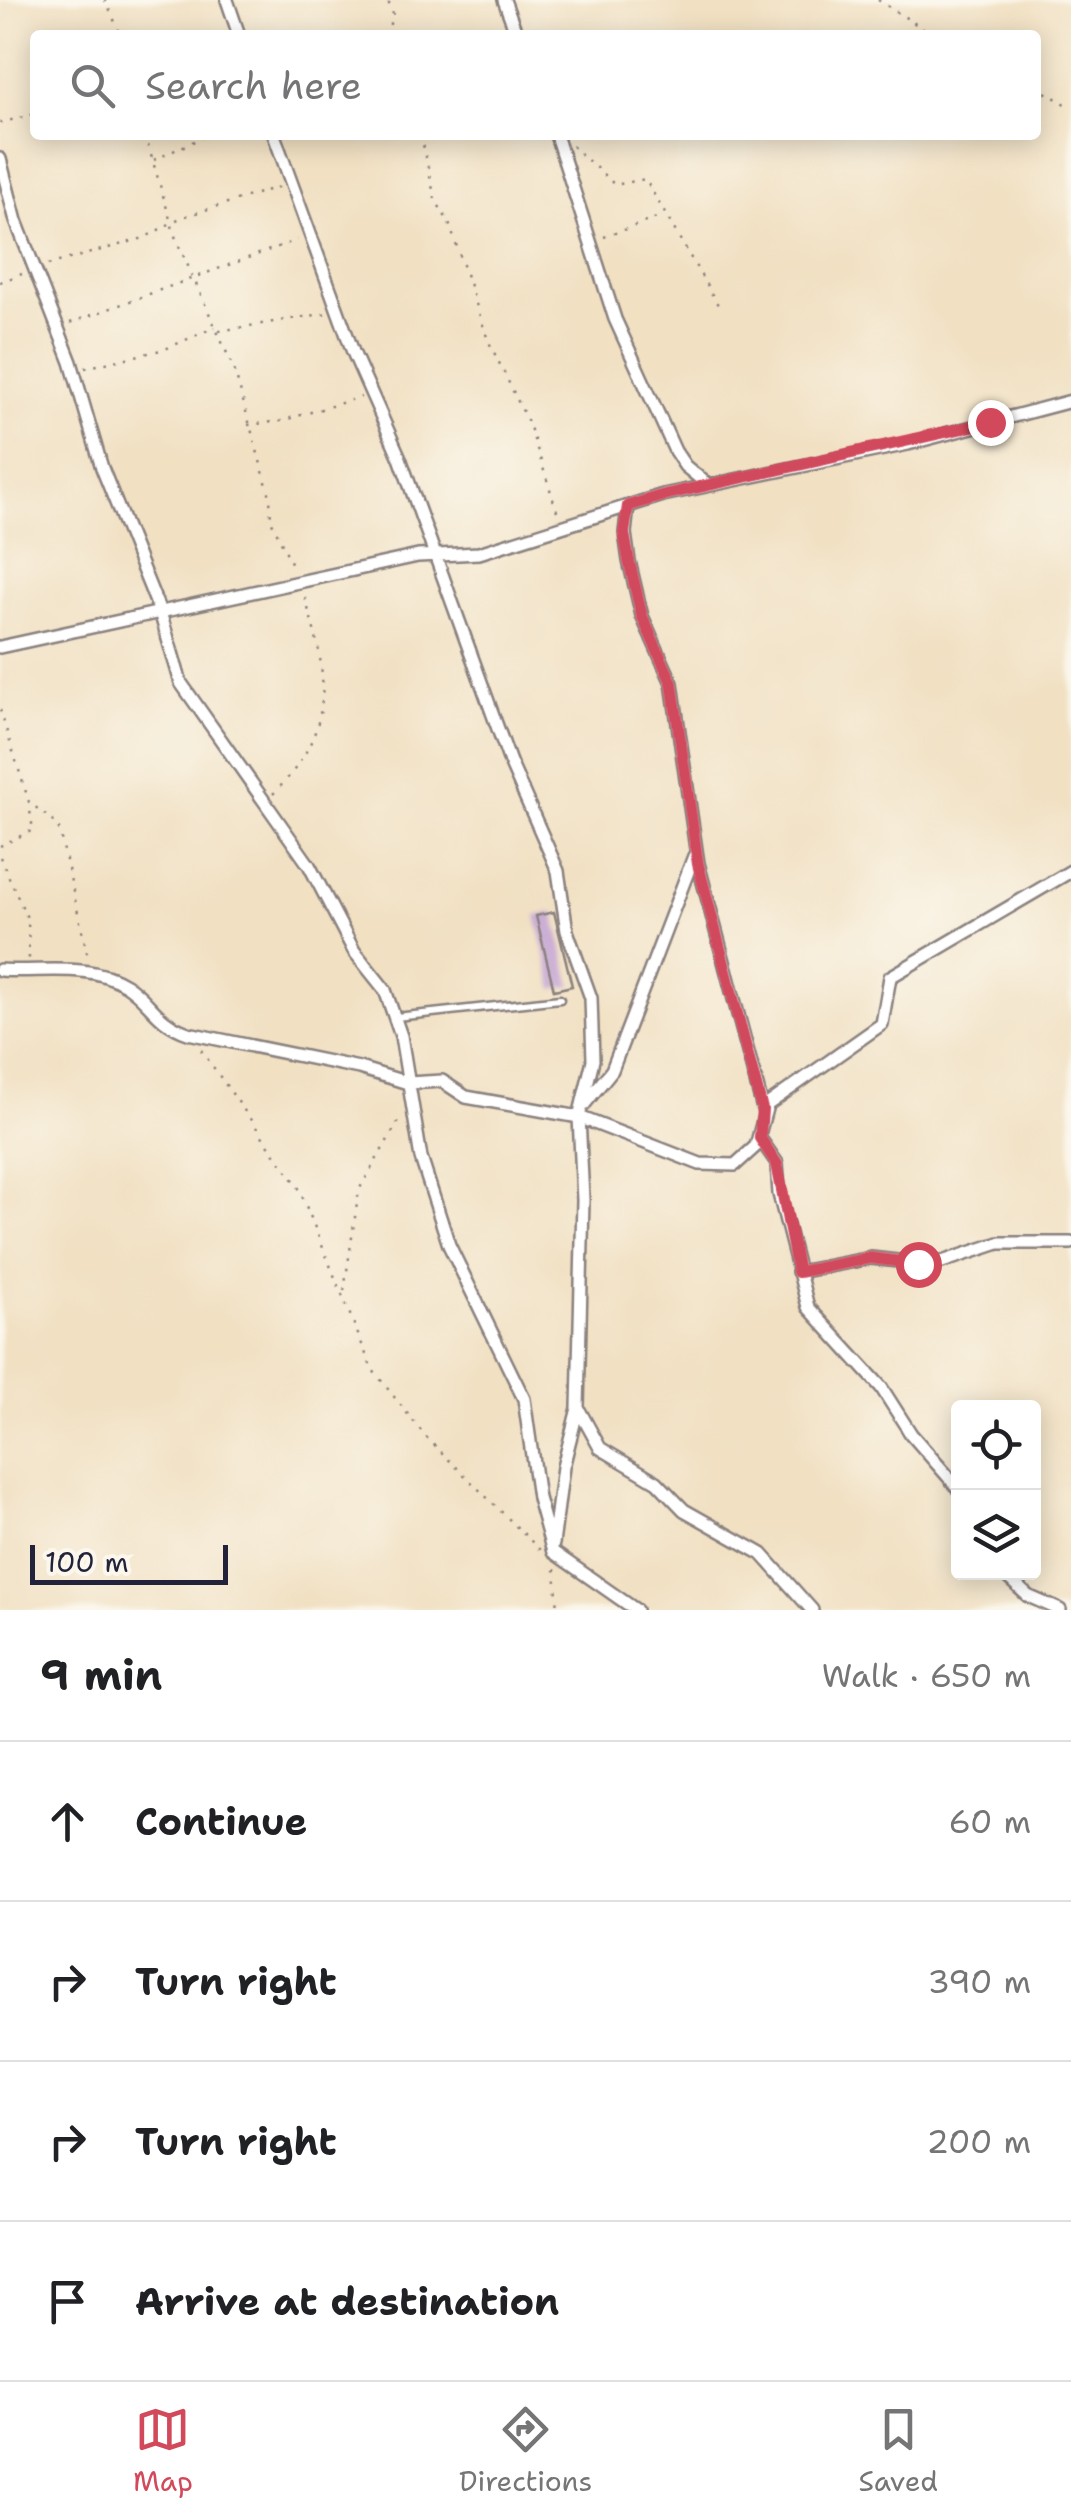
<!DOCTYPE html>
<meta charset="utf-8">
<style>
:root{--surface:#fff;--page:#f2f2f2;--text:#202124;--muted:#757577;--line:#e0e0e0;--accent:#d1495b}
body{margin:0;font-family:"Shantell Sans",sans-serif;background:var(--page);color:var(--text)}
.controls{position:absolute;right:30px;bottom:30px;display:grid;overflow:hidden;border-radius:10px;box-shadow:0 5px 25px #0003}
.controls button{width:90px;height:90px;display:grid;place-items:center;padding:0;border:0;border-bottom:2px solid var(--line);background:var(--surface);color:var(--text);font:50px sans-serif}
.scale{position:absolute;left:30px;bottom:25px;width:198px;box-sizing:border-box;padding-left:10px;border:5px solid #22223b;border-top:0;font-size:28px;line-height:35px;white-space:nowrap;color:#22223b;-webkit-text-stroke:8px #fbf7ec;paint-order:stroke}
.stop{position:absolute;width:30px;height:30px;margin:-22px;border:8px solid #d1495b;border-radius:50%;background:#fff}
.stop.end{background:#d1495b;border-color:#fff;box-shadow:0 2px 10px #0008}
.list{margin:0;padding:0;list-style:none}
h2{display:flex;justify-content:space-between;align-items:center;height:130px;margin:0;padding:0 40px;font-size:42px}
h2 small{font-size:32px;font-weight:400;color:var(--muted)}
.list li{display:grid;grid-template-columns:65px 1fr auto;gap:30px;align-items:center;box-sizing:border-box;height:160px;padding:0 40px;border-top:2px solid var(--line)}
.list b{display:block;font-size:38px;white-space:nowrap}
.list em{font-size:32px;font-style:normal;color:var(--muted)}
.icon{flex:none;width:55px;height:55px;fill:none;stroke:currentColor;stroke-width:2;stroke-linecap:round;stroke-linejoin:round}
.map{position:relative;flex:none;width:1071px;height:1610px;overflow:hidden}
.search{position:absolute;background:var(--surface);box-shadow:0 5px 25px #0003;left:30px;right:30px;top:30px;height:110px;display:flex;align-items:center;gap:25px;box-sizing:border-box;padding:0 35px;border-radius:10px;color:var(--muted);font-size:38px}
.sheet{height:770px;background:var(--surface)}
nav{display:flex;justify-content:space-around;align-items:center;box-sizing:border-box;height:140px;border-top:2px solid var(--line);background:var(--surface);font-size:28px;color:var(--muted)}
nav a{display:grid;justify-items:center;gap:5px}
nav .on{color:var(--accent)}
.map>svg:first-child{display:block}
.building{fill:#c7a7d3}
.lines{fill:none;stroke-linecap:round;stroke-linejoin:round}
.service-casing{stroke:#8a817e;stroke-width:11}
.minor-casing{stroke:#8a817e;stroke-width:16}
.path{stroke:#8a817e;stroke-width:2.5;stroke-dasharray:2.5 8;stroke-linecap:butt}
.service{stroke:#fff;stroke-width:6}
.minor{stroke:#fff;stroke-width:11}
.route{stroke:#d1495b;stroke-width:12}
</style>
<div class="map">
<svg width="1071" height="1610" viewBox="0 0 1071 1610">
<rect width="100%" height="100%" fill="#fbf7ec"/>
<filter id="ink" filterUnits="userSpaceOnUse"><feTurbulence type="fractalNoise" baseFrequency=".01" numOctaves="2"/><feDisplacementMap in="SourceGraphic" scale="20" xChannelSelector="R" yChannelSelector="G"/><feConvolveMatrix kernelMatrix="1 2 1 2 8 2 1 2 1" color-interpolation-filters="sRGB"/></filter>
<filter id="wash" filterUnits="userSpaceOnUse"><feTurbulence type="fractalNoise" baseFrequency=".0048" numOctaves="4" result="noise"/><feDisplacementMap in="SourceGraphic" scale="40" xChannelSelector="R" yChannelSelector="G"/><feGaussianBlur stdDeviation="2.25" result="paint"/><feColorMatrix in="noise" values="0 0 0 0 0 0 0 0 0 0 0 0 0 0 0 0 0 1.4 0 .05"/><feComposite in="paint" operator="in"/></filter>
<g filter="url(#wash)">
<rect width="100%" height="100%" fill="#f1e0c2"/>
<g id="blocks">
<path class="building" d="M554,912L572,986L554,990L536,916Z"/>
</g>
</g>
<g filter="url(#ink)">
<use href="#blocks" fill-opacity="0" stroke="#8a817e" stroke-width="2.5"/>
<g class="lines">
<defs>
<path id="service" d="M396,1017L560,999"/>
<path id="minor" d="M227,0L239,35
M504,0L517,35
M274,135L353,352L400,458L510,762L558,871L567,931L591,998L593,1060L579,1117L583,1200L578,1408L563,1467L553,1544
M556,135L615,319L675,451L685,466L708,485
M0,159L16,221L71,362L102,468L160,612L181,683L309,865L354,951L385,990L401,1036L421,1158L449,1245L524,1399L538,1498L553,1552L636,1610
M628,506L625,533L629,561L642,616L672,683L698,863L763,1109
M0,647L418,556L479,553L663,495L908,444L1071,401
M0,970C40,973 90,962 126,985C152,1002 154,1021 188,1033L359,1068L408,1083L442,1081L466,1097L579,1117L700,1164L735,1165L756,1146L767,1105L882,1024L890,977L1071,871
M583,1106L612,1070L694,856
M759,1137L777,1163L779,1194L808,1307L881,1387L911,1434L958,1488
M798,1272L871,1258L933,1265L999,1243H1071
M578,1408L600,1448L657,1482L684,1510L762,1554L812,1610
M1002,1572L1028,1596L1060,1610"/>
</defs>
<use href="#service" class="service-casing"/>
<use href="#minor" class="minor-casing"/>
<path class="path" d="M105,0L121,35
M878,0L933,35
M387,35L393,12L387,0
M1036,87L1071,107
M0,123L35,114
M145,135L176,239L234,369L270,496L271,520L294,569
M421,135L435,199L449,223L488,340L529,424L558,514
M572,146L615,185L645,179L721,310
M154,160L207,135
M604,237L662,216
M48,265L144,238L180,218L281,186
M0,282L22,274
M70,323L297,240
M219,331L328,313
M85,368L165,349L215,327
M248,425L281,421L361,397
M0,710L29,802L58,825L89,961
M273,794C337,730 329,675 304,595
M0,846L33,830L29,804
M0,857L28,920L29,959
M201,1050L298,1186L372,1369L426,1437L540,1550
M344,1291L359,1190L401,1117
M555,1569L558,1610"/>
<use href="#service" class="service"/>
<use href="#minor" class="minor"/>
</g>
</g>
<g class="lines" filter="url(#ink)">
<path class="route" d="M918,1264L871,1258L798,1272L777,1164L760,1138L762,1109L698,864L672,683L642,616L629,561L624,533L628,506L664,495L990,422"/>
</g>
</svg>
<div class="controls">
<button><svg class="icon" aria-label="locate" viewBox="0 0 24 24"><circle cx="12" cy="12" r="6"/><path d="M12 2v4M12 18v4M2 12h4M18 12h4"/></svg></button>
<button><svg class="icon" aria-label="layers" viewBox="0 0 24 24"><path d="M12 4l9 5-9 5-9-5zM3 14l9 5 9-5"/></svg></button>
</div>
<div class="scale">100 m</div>
<div class="stop" style="left:918px;top:1264px"></div>
<div class="stop end" style="left:990px;top:422px"></div>
<div class="search"><svg class="icon" aria-label="search" viewBox="0 0 24 24"><circle cx="10" cy="10" r="6"/><path d="M15 15l6 6"/></svg>Search here</div>
</div>
<section class="sheet">
<h2>9 min<small>Walk · 650 m</small></h2>
<ul class="list">
<li><svg class="icon" aria-label="ahead" viewBox="0 0 24 24"><path d="M12 20V5M6 11l6-6 6 6"/></svg><div><b>Continue</b></div><em>60 m</em></li>
<li><svg class="icon" aria-label="right" viewBox="0 0 24 24"><path d="M7 20v-9h11M14 6l5 5-5 5"/></svg><div><b>Turn right</b></div><em>390 m</em></li>
<li><svg class="icon" aria-label="right" viewBox="0 0 24 24"><path d="M7 20v-9h11M14 6l5 5-5 5"/></svg><div><b>Turn right</b></div><em>200 m</em></li>
<li><svg class="icon" aria-label="arrive" viewBox="0 0 24 24"><path d="M6 21V4h12l-3 4 3 4H6"/></svg><div><b>Arrive at destination</b></div></li>
</ul>
</section>
<nav>
<a class="on"><svg class="icon" aria-label="map" viewBox="0 0 24 24"><path d="M3 6l6-2 6 2 6-2v14l-6 2-6-2-6 2zM9 4v14M15 6v14"/></svg>Map</a>
<a><svg class="icon" aria-label="directions" viewBox="0 0 24 24"><path d="M12 3l9 9-9 9-9-9zM9 14v-3h6M13 9l2 2-2 2"/></svg>Directions</a>
<a><svg class="icon" aria-label="saved" viewBox="0 0 24 24"><path d="M7 4h10v16l-5-4-5 4z"/></svg>Saved</a>
</nav>
